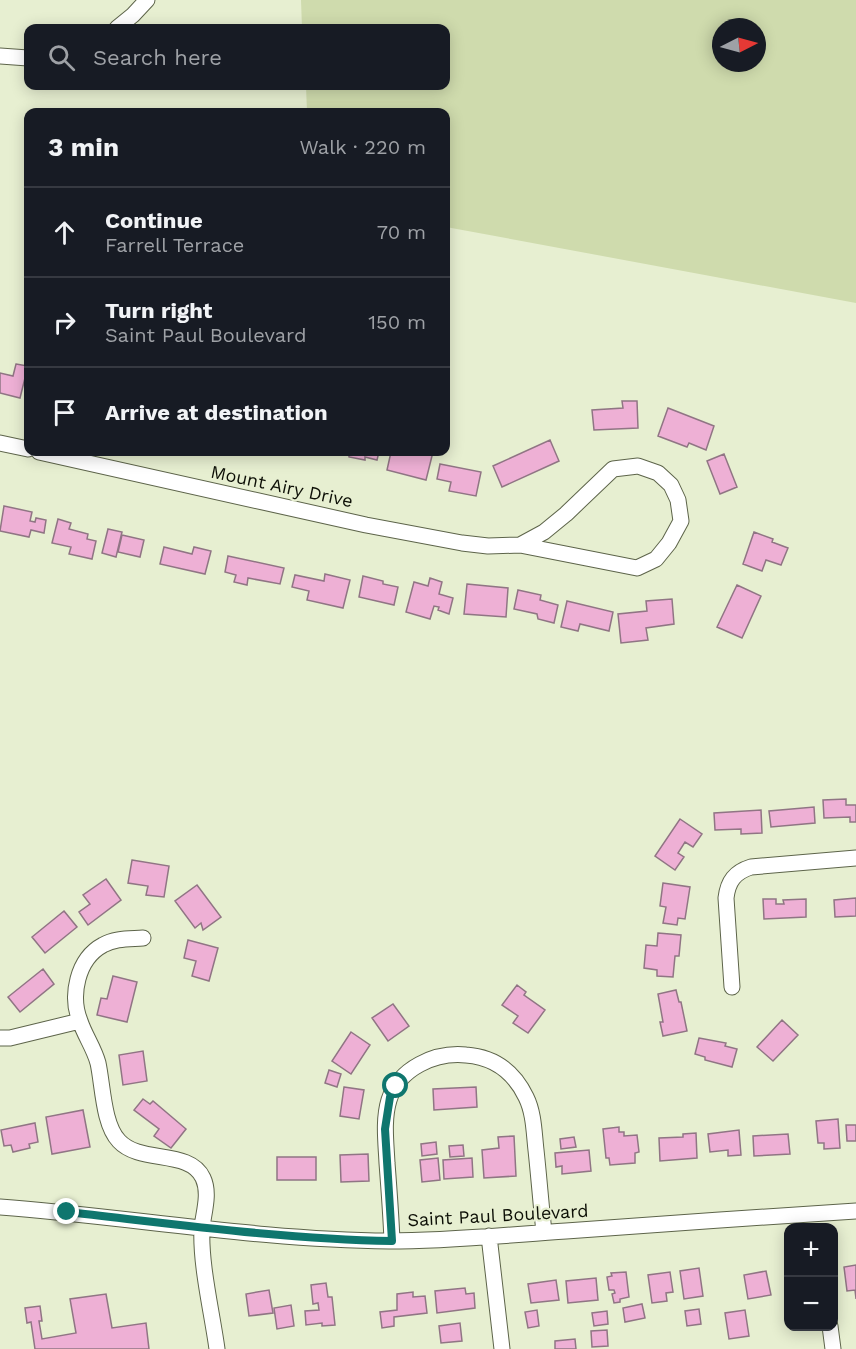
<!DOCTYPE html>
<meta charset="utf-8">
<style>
:root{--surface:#171b24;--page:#20242c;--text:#f1f3f6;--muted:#9ea1a6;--line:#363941}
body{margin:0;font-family:"Work Sans",sans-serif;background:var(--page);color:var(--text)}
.controls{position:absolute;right:18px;bottom:18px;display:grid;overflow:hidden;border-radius:12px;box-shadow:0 3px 15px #0003}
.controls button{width:54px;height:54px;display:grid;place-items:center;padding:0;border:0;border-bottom:2px solid var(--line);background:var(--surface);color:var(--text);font:30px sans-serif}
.compass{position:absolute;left:712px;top:18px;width:54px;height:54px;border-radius:50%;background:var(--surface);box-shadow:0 3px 15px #0003;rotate:84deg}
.stop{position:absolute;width:18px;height:18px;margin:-14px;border:4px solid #0f766e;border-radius:50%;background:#fff}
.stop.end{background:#0f766e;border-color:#fff;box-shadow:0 2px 6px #0008}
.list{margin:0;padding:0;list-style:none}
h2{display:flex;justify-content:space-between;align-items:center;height:78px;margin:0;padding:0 24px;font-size:26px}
h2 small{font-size:20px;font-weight:400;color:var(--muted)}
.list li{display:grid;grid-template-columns:39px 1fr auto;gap:18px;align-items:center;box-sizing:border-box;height:90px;padding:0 24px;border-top:2px solid var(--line)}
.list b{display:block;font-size:22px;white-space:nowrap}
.list p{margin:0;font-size:20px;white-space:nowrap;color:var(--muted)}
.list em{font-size:20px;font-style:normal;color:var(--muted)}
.icon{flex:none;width:33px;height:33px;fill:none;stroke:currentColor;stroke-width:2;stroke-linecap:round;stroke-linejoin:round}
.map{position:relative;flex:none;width:856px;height:1349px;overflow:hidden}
.search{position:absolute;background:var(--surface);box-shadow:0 3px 15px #0003;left:24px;top:24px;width:426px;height:66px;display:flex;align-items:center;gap:15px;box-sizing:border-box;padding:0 21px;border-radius:12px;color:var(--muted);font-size:22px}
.panel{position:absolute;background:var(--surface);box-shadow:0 3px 15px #0003;left:24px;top:108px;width:426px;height:348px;border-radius:12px}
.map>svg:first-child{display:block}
.green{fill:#cfdbad;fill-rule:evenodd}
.building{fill:#eeb0d5;stroke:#907584;stroke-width:1.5}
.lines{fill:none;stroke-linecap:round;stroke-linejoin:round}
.minor-casing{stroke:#5d644a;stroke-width:17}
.minor{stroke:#fff;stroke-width:15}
.route{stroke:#0f766e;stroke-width:8}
.labels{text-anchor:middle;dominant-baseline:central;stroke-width:4.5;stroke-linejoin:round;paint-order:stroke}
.street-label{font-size:18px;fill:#0d0f06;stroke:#e7efd1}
</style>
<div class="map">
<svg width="856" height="1349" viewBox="0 0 856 1349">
<rect width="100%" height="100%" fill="#e7efd1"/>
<path class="green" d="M301,0H856V303L446,227V112H307L306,86H446V28H302ZM721,27H757V63H721Z"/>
<path class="building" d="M16,364L28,366L20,398L0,393V373L13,376Z
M622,401H637L638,428L594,430L592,410L623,408Z
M668,408L714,426L706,450L689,443L687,447L658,436Z
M550,440L559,461L502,487L493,466Z
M345,452H379L377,460L365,457V460L349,457V453Z
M391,452H433L426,480L387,470Z
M724,454L737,487L720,494L707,461Z
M440,464L481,472L476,496L449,491L451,482L437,479Z
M4,506L32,512L30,521L35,522L36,518L46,520L44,533L31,530L29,537L0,531Z
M58,519L71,523L69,529L88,534L87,539L96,541L92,559L69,554L71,547L52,543Z
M108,529L122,532L116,557L102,553Z
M754,532L773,539L772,542L788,548L781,565L766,560L762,571L743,564Z
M122,535L144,540L140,557L118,552Z
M164,547L192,554L194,547L211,551L205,574L160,564Z
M228,556L284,568L280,584L248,578L247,585L234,582L236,575L225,572Z
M325,574L350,580L343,608L307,600L309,591L292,587L295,575L324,581Z
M363,576L383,581V584L398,587L394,605L359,597Z
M430,578L442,582L439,594L453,598L449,614L438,610L439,607L434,606L430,619L406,612L414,582L428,586Z
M467,584L508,588L506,617L464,614Z
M737,585L761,596L742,638L717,627Z
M518,590L541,595L540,600L558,605L554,623L538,619L537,614L514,609Z
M672,599L674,624L646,628L648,640L621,643L618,614L647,611L646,601Z
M567,601L613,612L609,631L580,624L578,631L561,627Z
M846,799V805H856V822H850V817L824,818L823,800Z
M814,807L815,823L771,827L769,811Z
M761,810L762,833L741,834V829L715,830L714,813Z
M680,819L702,834L693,847L685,842L678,853L684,857L675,870L655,856Z
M132,860L169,866L164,897L146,895L148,886L128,883Z
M106,879L121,900L88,925L79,912L90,904L83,895Z
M663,883L690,887L685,919L678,918L677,925L663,923L666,907L660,906Z
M197,885L221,917L203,930L201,923L195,928L175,901Z
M856,898V916L835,917L834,900Z
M763,899H776V904H784L783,900L806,899V917L764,919Z
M64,911L77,927L45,953L32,937Z
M658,933L681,935L679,956H675L673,977L657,976V970L644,968L646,945L657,946Z
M188,940L218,948L209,981L192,976L196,961L184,958Z
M43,969L54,984L20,1012L8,997Z
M113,976L137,982L127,1022L97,1015L101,998L107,999Z
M517,985L526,992L524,995L545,1010L528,1033L513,1023L518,1016L502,1005Z
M676,990L679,1002H681L687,1031L663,1036L660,1022H663L658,994Z
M393,1004L409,1026L388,1041L372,1018Z
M782,1020L798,1035L773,1061L757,1047Z
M351,1032L370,1045L351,1074L332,1061Z
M699,1038L726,1043L725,1046L737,1049L732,1067L705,1060V1057L695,1054Z
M143,1051L147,1081L123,1085L119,1055Z
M329,1070L341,1074L337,1087L325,1083Z
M344,1087L364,1090L359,1119L340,1116Z
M476,1087L477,1107L434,1110L433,1089Z
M143,1099L150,1104L153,1101L186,1129L171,1148L154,1136L159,1129L134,1110Z
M83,1110L90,1147L52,1154L46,1117Z
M838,1119L840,1148L824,1149V1143H818L816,1121Z
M35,1123L38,1142L29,1144L30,1148L13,1152L11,1145L4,1146L1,1130Z
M846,1125H856V1141H847Z
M619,1127V1132H624V1136L637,1135L639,1152L635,1153V1163L610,1165L609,1158H606L603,1129Z
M739,1130L741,1155L728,1156V1150L710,1152L708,1134Z
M696,1133L697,1158L660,1161L659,1138L683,1137V1134Z
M788,1134L790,1154L754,1156L753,1136Z
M514,1136L516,1176L484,1178L482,1150L499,1148L498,1137Z
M574,1137L576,1147L561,1149L560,1139Z
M436,1142L437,1154L422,1156L421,1144Z
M463,1145L464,1156L450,1157L449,1146Z
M589,1150L591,1171L562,1174V1166L556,1167L555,1153Z
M368,1154L369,1181L341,1182L340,1155Z
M277,1157H316V1180H277Z
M438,1158L440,1180L422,1182L420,1160Z
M472,1158L473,1177L444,1179L443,1160Z
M856,1265V1299L855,1290L847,1291L844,1267Z
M699,1268L703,1296L684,1299L680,1271Z
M766,1271L771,1295L748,1299L744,1275Z
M626,1272L629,1297L620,1299V1302L614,1303L612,1294L615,1293L614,1290H609L607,1277L612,1276L611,1273Z
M670,1272L673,1292L666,1293L667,1301L652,1303L648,1275Z
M596,1278L598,1300L568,1303L566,1281Z
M556,1280L559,1300L531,1303L528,1284Z
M326,1283L328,1297H332L335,1325L322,1326V1323L306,1325L305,1311L319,1310L318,1303L313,1304L311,1285Z
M465,1288L466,1294L474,1293L475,1308L437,1313L435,1291Z
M269,1290L273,1313L249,1316L246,1294Z
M413,1292V1297L425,1296L427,1313L394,1317V1326L382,1328L380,1312L397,1310V1294Z
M106,1294L112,1328L146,1323L149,1349H35L31,1322L27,1323L25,1308L40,1306L42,1321H39L42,1339L76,1333L70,1299Z
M642,1304L645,1318L625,1322L623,1308Z
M291,1305L294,1326L277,1329L274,1308Z
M699,1309L701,1324L687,1326L685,1311Z
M537,1310L539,1326L528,1328L525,1312Z
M745,1310L749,1336L729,1339L725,1313Z
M607,1311L608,1324L594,1326L592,1313Z
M460,1323L462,1341L441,1343L439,1326Z
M607,1330L608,1346L592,1347L591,1331Z
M575,1339L576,1349H555V1341Z"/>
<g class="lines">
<defs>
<path id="minor" d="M117,28L133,15L147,0
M0,56L28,58
M0,443L28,449
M39,452L366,525L462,543L488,546L520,545L637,568L656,559L669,543L681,521L678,500L671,485L658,473L638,466L613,469L566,514L544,532L520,545
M143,938C129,939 115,938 103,945C77,959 70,996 80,1021C85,1036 94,1048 98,1063C103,1086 103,1124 119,1141C140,1164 190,1149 203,1178C210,1193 204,1211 202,1227C200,1264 212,1312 217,1349
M732,987L726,898C728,881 735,872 751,867L856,858
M0,1038H10L80,1021
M0,1207C130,1217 259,1240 389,1241C448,1241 507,1235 566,1231C663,1224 759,1217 856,1211
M489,1236L502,1349
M392,1241C391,1215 389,1189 387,1163C386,1142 383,1120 389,1100C399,1068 435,1052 466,1055C494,1057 514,1072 526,1097C534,1113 534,1133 536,1150C539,1178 541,1205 544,1232
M830,1326L833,1349"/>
</defs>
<use href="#minor" class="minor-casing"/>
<use href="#minor" class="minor"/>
</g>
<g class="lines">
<path class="route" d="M67,1212C175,1224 283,1239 392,1241L385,1129L390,1097L396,1086"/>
</g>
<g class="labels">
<g class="street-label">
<text transform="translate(282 486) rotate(12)">Mount Airy Drive</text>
<text transform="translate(498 1215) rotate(-3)">Saint Paul Boulevard</text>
</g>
</g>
</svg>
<div class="controls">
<button>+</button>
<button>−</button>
</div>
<svg class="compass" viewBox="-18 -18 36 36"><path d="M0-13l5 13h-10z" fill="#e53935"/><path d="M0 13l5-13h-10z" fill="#9ea1a6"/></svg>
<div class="stop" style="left:396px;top:1086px"></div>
<div class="stop end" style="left:67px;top:1212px"></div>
<div class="search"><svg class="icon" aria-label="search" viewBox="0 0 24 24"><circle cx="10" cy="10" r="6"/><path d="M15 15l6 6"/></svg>Search here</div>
<section class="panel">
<h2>3 min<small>Walk · 220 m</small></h2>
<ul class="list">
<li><svg class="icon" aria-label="ahead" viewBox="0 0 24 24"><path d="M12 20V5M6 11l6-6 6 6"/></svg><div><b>Continue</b><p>Farrell Terrace</p></div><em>70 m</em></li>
<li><svg class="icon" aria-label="right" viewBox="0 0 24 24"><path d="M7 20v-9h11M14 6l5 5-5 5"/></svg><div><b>Turn right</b><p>Saint Paul Boulevard</p></div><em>150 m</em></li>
<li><svg class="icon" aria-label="arrive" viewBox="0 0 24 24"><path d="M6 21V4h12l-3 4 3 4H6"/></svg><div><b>Arrive at destination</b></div></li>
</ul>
</section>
</div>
